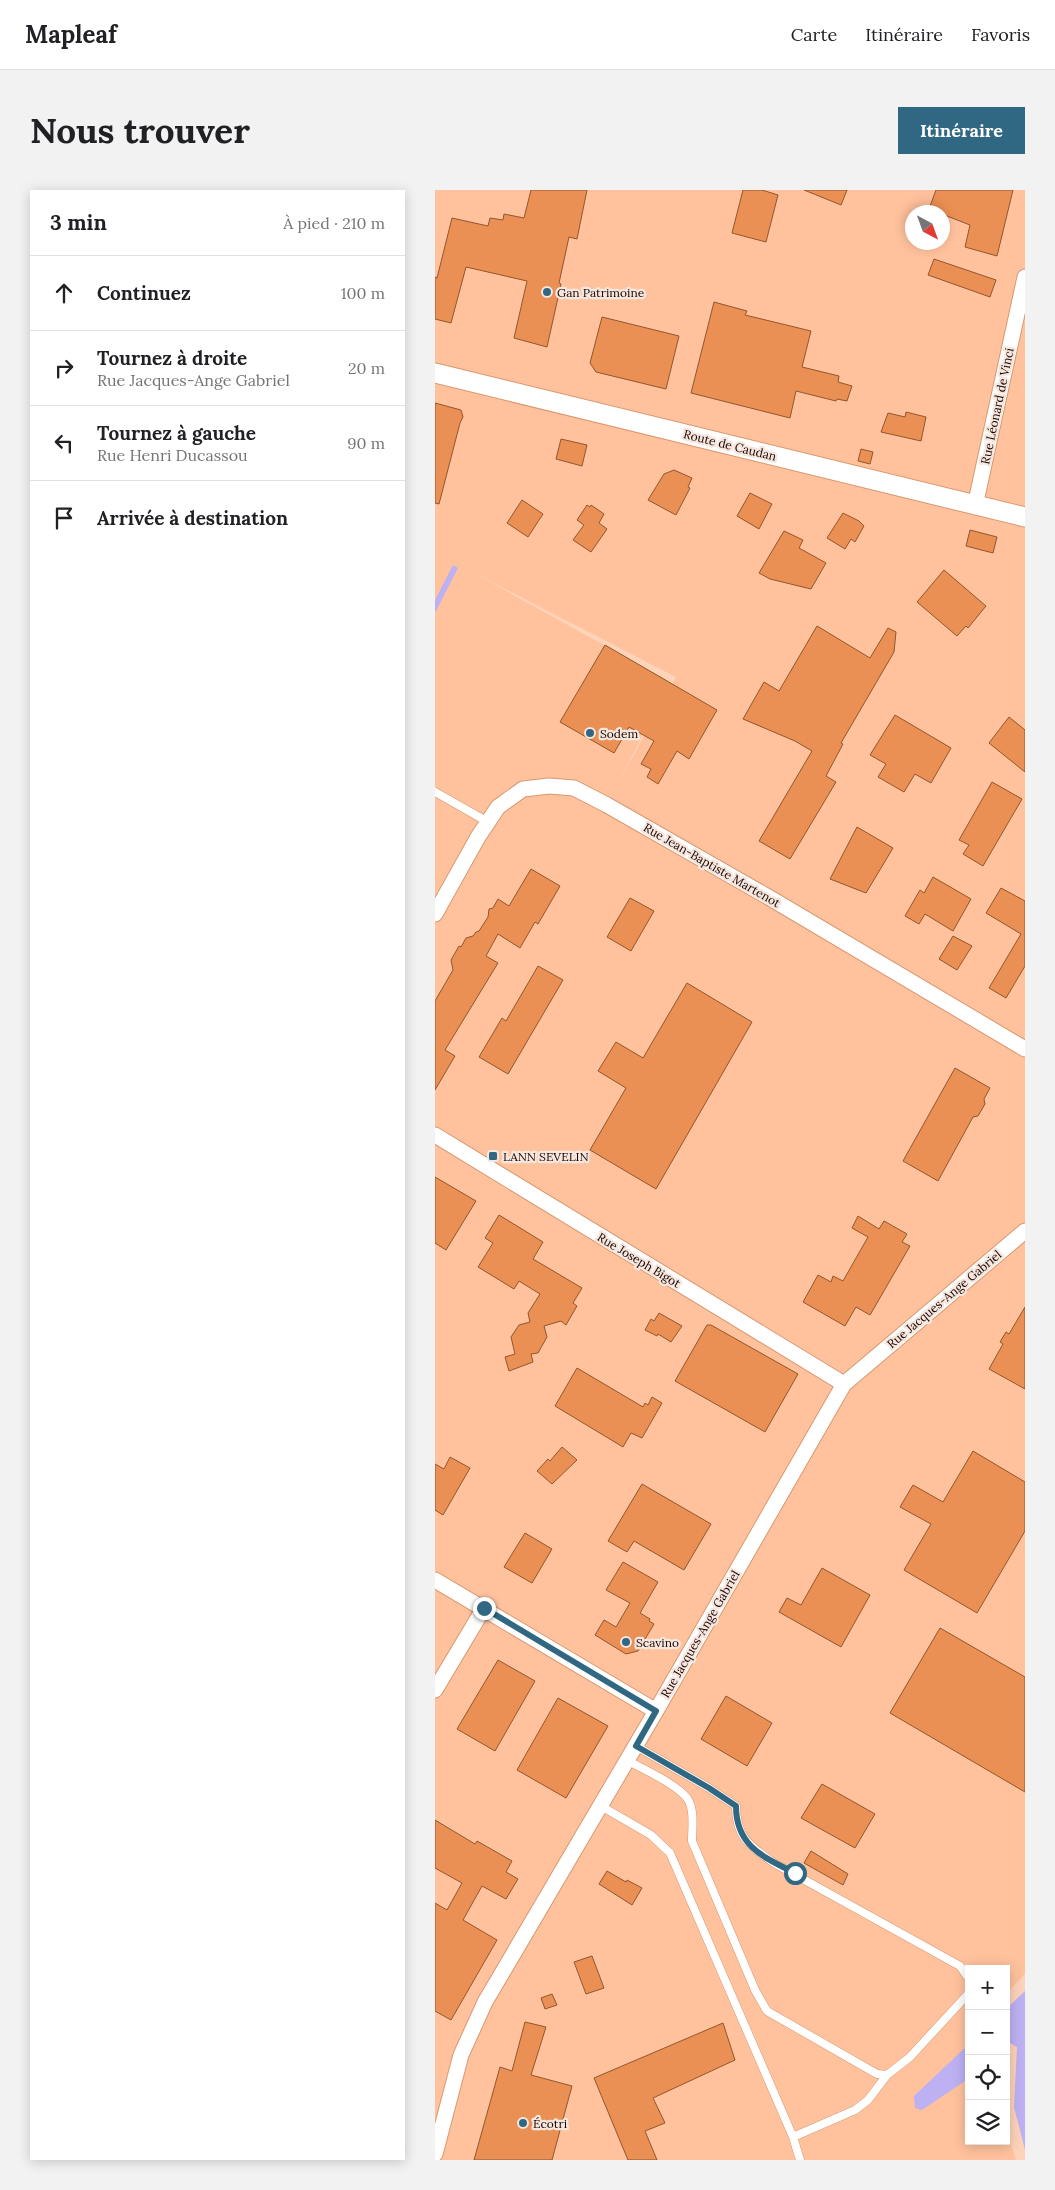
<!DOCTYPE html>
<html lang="fr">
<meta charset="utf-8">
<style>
:root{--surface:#fff;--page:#f2f2f2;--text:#202124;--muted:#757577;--line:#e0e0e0;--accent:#306782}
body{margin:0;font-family:Lora,serif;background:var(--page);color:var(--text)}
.controls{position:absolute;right:15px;bottom:15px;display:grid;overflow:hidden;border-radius:0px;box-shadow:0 2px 12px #0003}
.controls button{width:45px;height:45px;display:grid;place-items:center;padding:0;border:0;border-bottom:1px solid var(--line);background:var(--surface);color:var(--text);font:25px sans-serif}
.compass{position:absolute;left:470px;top:15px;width:45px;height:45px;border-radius:50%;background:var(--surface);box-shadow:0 2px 12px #0003;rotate:139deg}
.stop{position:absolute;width:15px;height:15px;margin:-11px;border:4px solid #306782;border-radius:50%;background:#fff}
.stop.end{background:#306782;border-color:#fff;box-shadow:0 1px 5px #0008}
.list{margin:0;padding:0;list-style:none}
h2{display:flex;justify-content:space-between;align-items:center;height:65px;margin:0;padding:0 20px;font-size:21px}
h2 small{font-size:16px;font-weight:400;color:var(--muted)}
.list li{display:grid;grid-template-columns:32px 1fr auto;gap:15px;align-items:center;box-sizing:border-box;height:75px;padding:0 20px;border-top:1px solid var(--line)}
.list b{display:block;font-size:19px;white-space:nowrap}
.list p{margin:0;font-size:16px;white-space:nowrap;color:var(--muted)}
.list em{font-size:16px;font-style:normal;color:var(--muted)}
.icon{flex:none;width:28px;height:28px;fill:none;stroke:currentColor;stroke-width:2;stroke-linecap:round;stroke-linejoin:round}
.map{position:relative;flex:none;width:590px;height:1970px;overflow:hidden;border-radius:0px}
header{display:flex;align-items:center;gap:30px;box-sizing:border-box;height:70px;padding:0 25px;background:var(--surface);border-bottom:1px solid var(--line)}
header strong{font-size:24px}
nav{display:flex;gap:28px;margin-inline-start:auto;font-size:18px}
.intro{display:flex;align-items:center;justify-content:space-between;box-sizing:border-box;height:120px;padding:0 30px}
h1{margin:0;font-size:35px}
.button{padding:12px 22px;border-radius:0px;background:var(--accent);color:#fff;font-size:18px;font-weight:700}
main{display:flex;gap:30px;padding:0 30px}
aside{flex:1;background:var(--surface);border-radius:0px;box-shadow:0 2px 12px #0003}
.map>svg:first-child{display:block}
.built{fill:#ffc29d;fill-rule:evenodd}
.green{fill:#bdb1f3}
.building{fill:#eb9054;stroke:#92562d}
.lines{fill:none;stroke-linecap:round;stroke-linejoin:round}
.service-casing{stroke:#d9976e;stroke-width:9}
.minor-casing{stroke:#d9976e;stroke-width:17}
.tertiary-casing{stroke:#d9976e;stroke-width:21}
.service{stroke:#fff;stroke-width:8}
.minor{stroke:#fff;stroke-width:15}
.tertiary{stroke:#fff;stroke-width:19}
.route{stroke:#306782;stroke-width:6}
.poi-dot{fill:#306782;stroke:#f5e6de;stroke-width:2}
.labels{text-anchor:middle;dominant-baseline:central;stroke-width:4.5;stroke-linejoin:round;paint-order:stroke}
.poi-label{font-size:12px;fill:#1b0500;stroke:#f5e6de;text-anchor:start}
.street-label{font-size:12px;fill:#1b0500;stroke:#f5e6de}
</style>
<header>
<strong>Mapleaf</strong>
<nav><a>Carte</a><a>Itinéraire</a><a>Favoris</a></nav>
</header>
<div class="intro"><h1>Nous trouver</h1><a class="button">Itinéraire</a></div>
<main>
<aside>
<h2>3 min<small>À pied · 210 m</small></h2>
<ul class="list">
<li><svg class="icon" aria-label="ahead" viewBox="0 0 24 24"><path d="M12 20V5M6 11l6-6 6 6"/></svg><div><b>Continuez</b></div><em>100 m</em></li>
<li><svg class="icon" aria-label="right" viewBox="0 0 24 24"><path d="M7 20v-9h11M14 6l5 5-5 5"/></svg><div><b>Tournez à droite</b><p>Rue Jacques-Ange Gabriel</p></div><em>20 m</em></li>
<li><svg class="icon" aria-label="left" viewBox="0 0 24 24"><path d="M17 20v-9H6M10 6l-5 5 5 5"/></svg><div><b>Tournez à gauche</b><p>Rue Henri Ducassou</p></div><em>90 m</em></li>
<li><svg class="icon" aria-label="arrive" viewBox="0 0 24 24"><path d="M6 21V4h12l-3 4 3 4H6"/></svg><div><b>Arrivée à destination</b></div></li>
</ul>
</aside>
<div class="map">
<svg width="590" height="1970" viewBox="0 0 590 1970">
<rect width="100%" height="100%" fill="#fdd3ba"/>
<path class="built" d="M0,0H590V1784L571,1804V1779H534V1951H571V1938L581,1970H0ZM478,22H508V52H478ZM37,382L241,487L183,594L234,491Z"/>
<path class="green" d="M18,375L23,378L0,423V410Z
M590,1801V1960L579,1917L582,1857L571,1851V1819Z
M534,1854L533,1889L487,1920L480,1918L479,1906Z"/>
<path class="building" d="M96,0H152L142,49L134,47L124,93L126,94L112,157L79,148L92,91L31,77L16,133L0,129V87L2,88L17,28L53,36L55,28L68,30L69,24L89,28Z
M308,0H327L343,5L331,52L297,43Z
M369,0H412L406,15Z
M501,0H578L562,66L530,57L535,35L494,19Z
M499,69L561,90L555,107L493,85Z
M279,112L312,121L310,125L376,141L367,177L404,186L403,192L417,196L412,211L402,209L401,211L361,201L355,228L256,203Z
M167,127L244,146L231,199L161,182L155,173Z
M0,213L26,220L28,227L25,233L4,314L0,313Z
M471,222L491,227L486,251L446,242L453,223L470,227Z
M126,249L152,255L147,276L121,269Z
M426,259L438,262L435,274L423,271Z
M239,280L257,288L253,297L255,298L241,325L213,310L229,284Z
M315,303L337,314L324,339L302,326Z
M87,310L108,324L93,347L72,333Z
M152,315L155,317L156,315L169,324L164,333L172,339L156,362L138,350L149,335L142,330Z
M408,323L424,331L429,336L420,352L416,349L410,359L392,348Z
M535,340L562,347L558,363L531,356Z
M349,341L368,350L364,358L391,373L376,399L335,389L324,383Z
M509,380L551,416L533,438L531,436L522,446L482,412Z
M382,436L435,468L453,438L461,442L459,462L406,553L408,554L391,586L401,592L355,669L324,651L377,561L360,551L308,529L329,492L344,501Z
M170,455L282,520L254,569L242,561L223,594L212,587L216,579L206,574L219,551L194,537L179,563L125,532Z
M460,525L516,558L496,593L480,584L469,602L443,587L451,574L435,565Z
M574,527L590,540V582L554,553Z
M557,592L587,609L548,676L528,664L534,655L524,650Z
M422,637L458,658L431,703L395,689Z
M96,679L125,696L103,734L100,732L85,758L63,744L51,766L63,773L10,860L20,866L0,900V811L18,780L16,770L24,756L26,757L31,748L38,746L41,742L44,741L53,727L54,719L58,718L63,709L74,716Z
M498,687L536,709L518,741L490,724L484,734L470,726L485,700L489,703Z
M566,698L590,711V776L571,808L554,798L586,744L551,723Z
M195,708L219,721L196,761L172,747Z
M518,746L537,756L522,780L504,769Z
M103,776L128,790L73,884L44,867L67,828L71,831Z
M252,793L317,832L221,999L155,960L191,898L163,881L181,852L208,868Z
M520,878L555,898L549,909L550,914L543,926L538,927L503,991L468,971Z
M0,987L41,1011L11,1060L0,1053Z
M64,1025L108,1052L98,1069L147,1098L138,1113L142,1116L131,1135L126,1131L109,1136L112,1147L103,1163L96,1164L98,1172L74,1181L70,1167L80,1164L76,1147L84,1135L95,1132L93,1123L105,1104L84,1091L79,1099L43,1077L58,1053L50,1048Z
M423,1026L444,1039L449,1031L472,1044L467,1052L475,1056L435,1125L421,1117L410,1136L368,1112L383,1085L396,1092L398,1086L408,1091L433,1047L417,1038Z
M590,1117V1199L554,1179L568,1154L565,1152L571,1142L574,1144Z
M224,1123L247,1136L236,1152L223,1144L222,1146L210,1140L216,1129L219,1131Z
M272,1135H276L363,1184L330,1242L240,1191Z
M142,1178L208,1217L210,1213L213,1215L217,1207L227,1213L207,1248L196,1243L188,1257L120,1216Z
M127,1257L142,1270L117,1294L102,1281L113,1269L115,1271Z
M538,1261L590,1292V1341L542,1423L469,1380L496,1334L465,1317L478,1295L508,1312Z
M15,1267L35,1278L8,1325L0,1320V1274L9,1279Z
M207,1294L276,1334L249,1380L199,1351L192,1362L173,1351Z
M90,1343L117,1359L97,1393L69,1377Z
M188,1372L223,1392L205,1423L215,1429L214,1431L219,1434L203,1461L191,1464L160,1445L169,1430L181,1437L195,1413L171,1400Z
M387,1378L435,1405L406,1457L344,1422L352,1408L366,1415Z
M505,1438L590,1487V1602L455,1523Z
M63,1470L100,1491L60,1561L22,1539Z
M291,1506L337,1533L312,1576L266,1549Z
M123,1508L173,1536L131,1608L82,1580Z
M387,1594L440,1624L420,1658L366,1628Z
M0,1630L40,1654L42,1651L77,1671L71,1682L83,1689L71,1709L47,1696L28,1730L62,1750L16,1830L0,1821V1713L12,1720L27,1693L0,1678Z
M376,1661L413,1684L408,1695L369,1673Z
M172,1681L191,1692L192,1690L207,1698L197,1715L164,1694Z
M157,1766L169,1798L151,1804L139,1772Z
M117,1804L122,1815L110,1819L106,1808Z
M90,1832L111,1837L96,1885L137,1896L117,1970H39L65,1877L77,1881Z
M288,1833L300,1870L218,1908L230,1933L210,1941L222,1970H193L159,1888Z"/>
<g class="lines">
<defs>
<path id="service" d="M0,602L53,632
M201,1556L274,1598L301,1616C301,1648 315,1656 339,1673L525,1776L534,1789
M192,1570C209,1580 240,1593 252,1608C260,1619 257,1638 257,1651L320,1800L332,1821L442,1884L452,1885L475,1867L534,1803
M166,1616L216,1645L235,1663L358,1947L365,1970
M358,1947L420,1920L433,1910L452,1885"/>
<path id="minor" d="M540,316L590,87
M0,724L43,647L63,617L88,599L114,596L139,598L172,615L335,708L590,859
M0,945L409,1194
M0,1390L221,1521
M0,1500L49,1418
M0,1964L26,1865L50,1812L221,1521L409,1194L590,1041"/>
<path id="tertiary" d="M0,183L590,327"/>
</defs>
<use href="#service" class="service-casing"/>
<use href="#minor" class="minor-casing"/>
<use href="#tertiary" class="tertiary-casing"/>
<use href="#service" class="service"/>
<use href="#minor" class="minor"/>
<use href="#tertiary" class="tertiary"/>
</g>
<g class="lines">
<path class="route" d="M49,1418L221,1521L201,1556L274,1598L301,1616C301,1656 328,1667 360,1683"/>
</g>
<g class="poi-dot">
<circle cx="112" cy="102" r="5"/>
<circle cx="155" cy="543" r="5"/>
<rect x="53" y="961" width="10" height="10" rx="2.5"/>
<circle cx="191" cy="1452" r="5"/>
<circle cx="88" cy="1933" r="5"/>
</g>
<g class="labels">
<g class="poi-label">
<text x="122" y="102">Gan Patrimoine</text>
<text x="165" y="543">Sodem</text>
<text x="68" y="966">LANN SEVELIN</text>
<text x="201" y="1452">Scavino</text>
<text x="98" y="1933">Écotri</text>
</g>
<g class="street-label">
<text transform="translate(562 216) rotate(-78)">Rue Léonard de Vinci</text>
<text transform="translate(295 255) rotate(14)">Route de Caudan</text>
<text transform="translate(277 675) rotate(30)">Rue Jean-Baptiste Martenot</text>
<text transform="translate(204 1070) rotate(31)">Rue Joseph Bigot</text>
<text transform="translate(509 1109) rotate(-40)">Rue Jacques-Ange Gabriel</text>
<text transform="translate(265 1444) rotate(-60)">Rue Jacques-Ange Gabriel</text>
</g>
</g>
</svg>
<div class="controls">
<button>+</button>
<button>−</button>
<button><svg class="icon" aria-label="locate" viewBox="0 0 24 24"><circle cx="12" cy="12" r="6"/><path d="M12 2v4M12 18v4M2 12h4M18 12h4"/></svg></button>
<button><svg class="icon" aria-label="layers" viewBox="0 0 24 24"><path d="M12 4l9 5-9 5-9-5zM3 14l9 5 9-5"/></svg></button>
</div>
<svg class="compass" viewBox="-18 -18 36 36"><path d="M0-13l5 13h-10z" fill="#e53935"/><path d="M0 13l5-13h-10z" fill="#757577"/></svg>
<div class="stop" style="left:360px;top:1683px"></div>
<div class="stop end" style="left:49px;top:1418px"></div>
</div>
</main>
